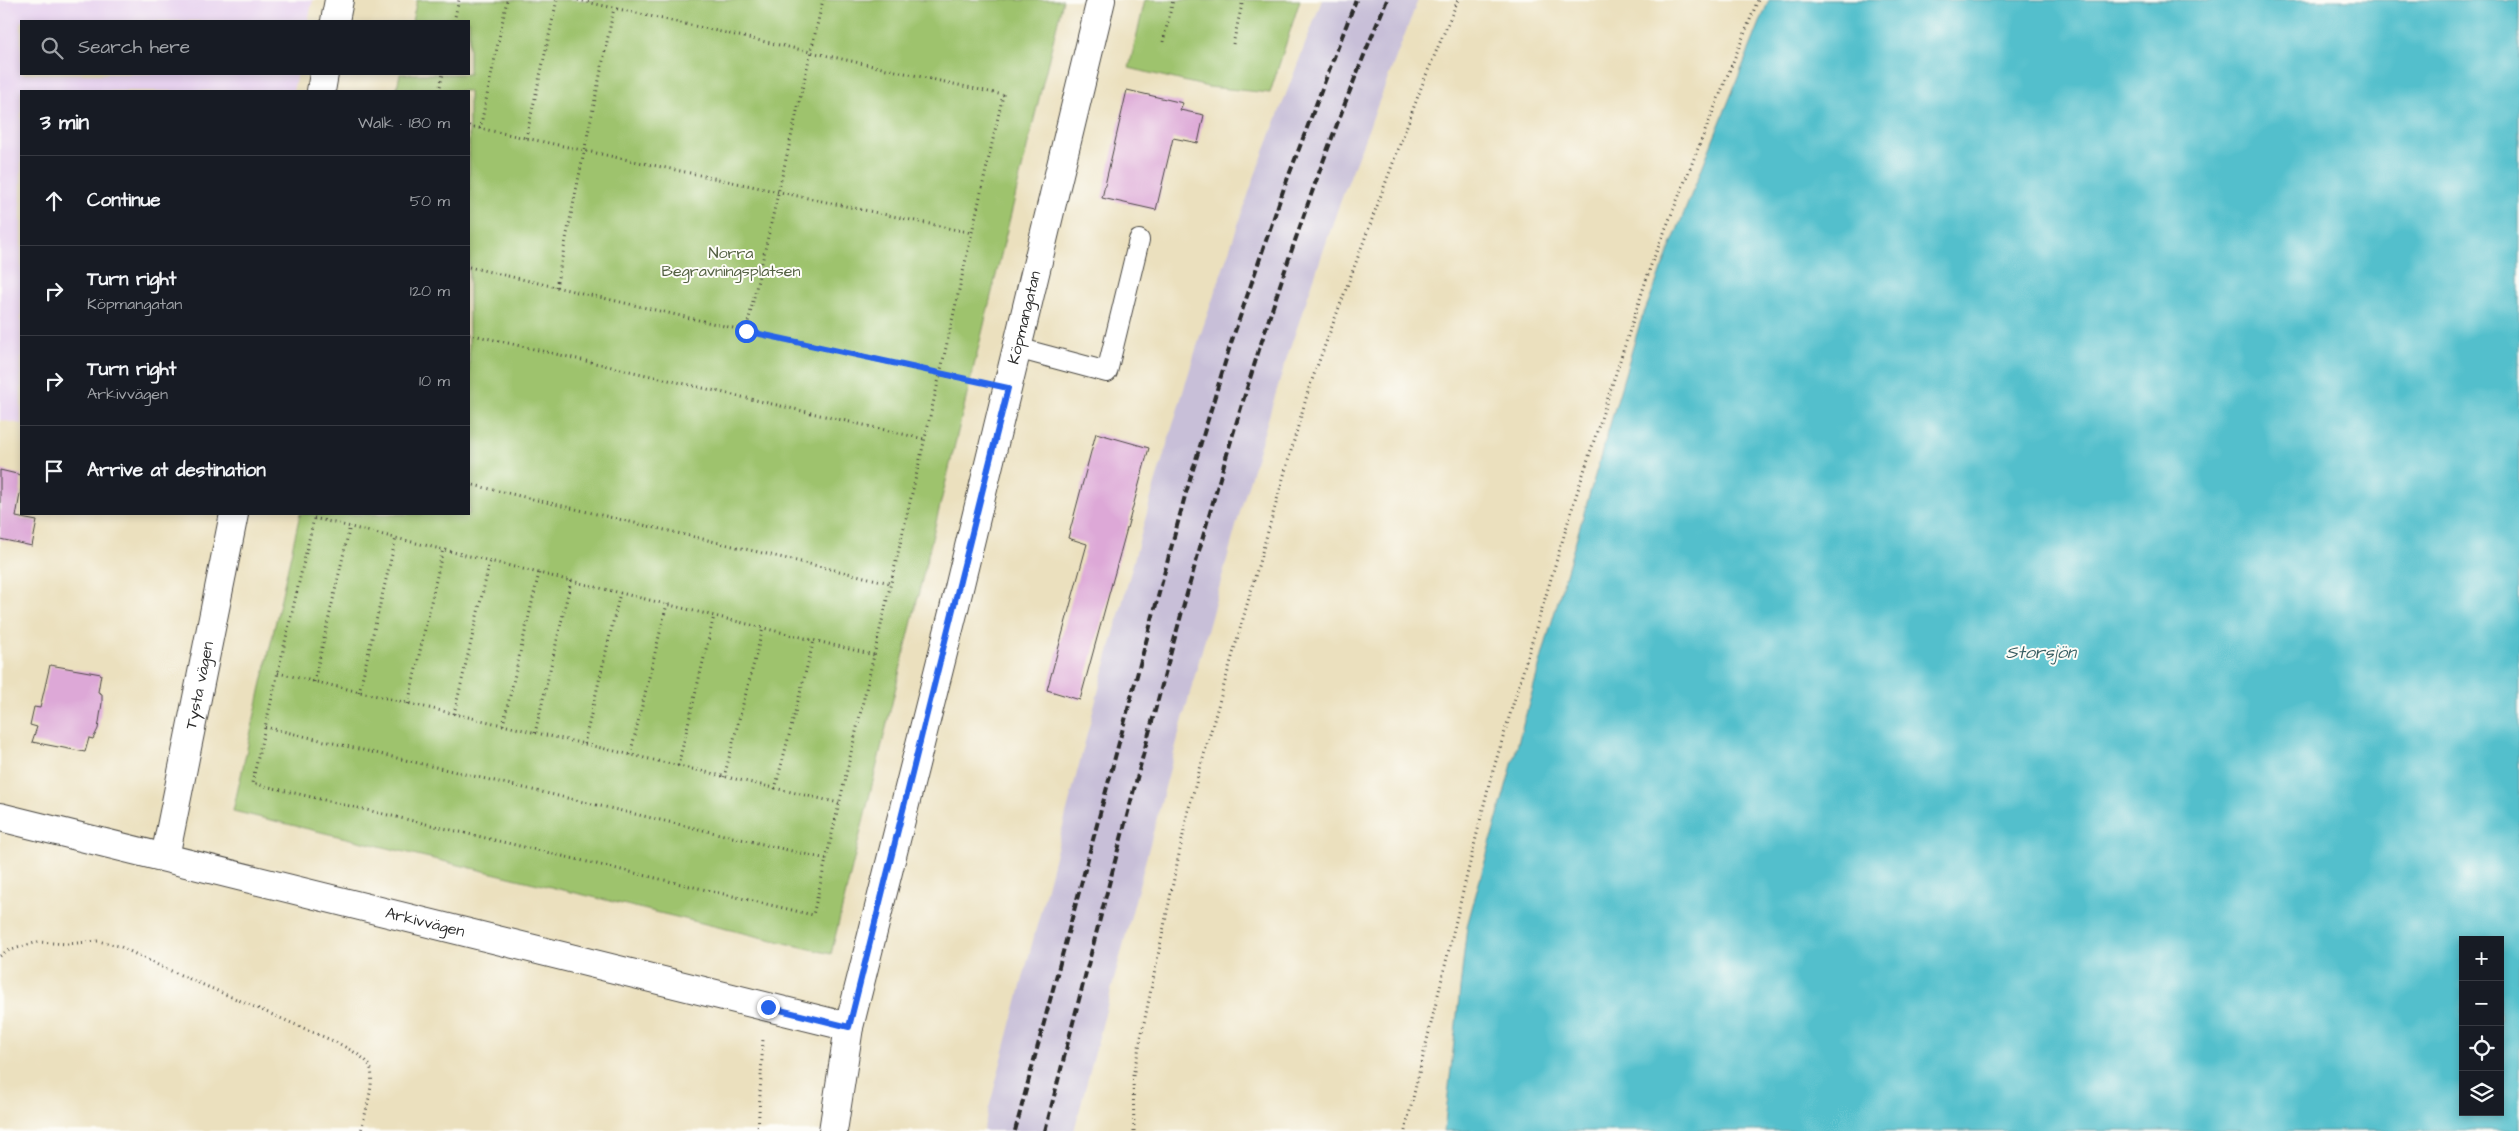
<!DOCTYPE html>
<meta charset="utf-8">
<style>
:root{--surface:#171b24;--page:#20242c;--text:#f1f3f6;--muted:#9ea1a6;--line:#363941}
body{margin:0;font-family:"Architects Daughter",sans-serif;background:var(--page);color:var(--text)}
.controls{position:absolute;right:15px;bottom:15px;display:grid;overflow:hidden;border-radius:0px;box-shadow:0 2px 8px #0003}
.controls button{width:45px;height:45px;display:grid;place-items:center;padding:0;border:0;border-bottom:1px solid var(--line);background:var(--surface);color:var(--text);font:25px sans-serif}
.stop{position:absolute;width:15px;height:15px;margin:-11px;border:4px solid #2563eb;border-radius:50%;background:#fff}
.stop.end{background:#2563eb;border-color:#fff;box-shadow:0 1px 5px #0008}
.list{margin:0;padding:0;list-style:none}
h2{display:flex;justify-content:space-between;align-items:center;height:65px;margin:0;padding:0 20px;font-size:21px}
h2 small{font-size:16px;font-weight:400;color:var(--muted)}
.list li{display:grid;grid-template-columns:32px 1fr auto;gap:15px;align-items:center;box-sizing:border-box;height:90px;padding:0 20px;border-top:1px solid var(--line)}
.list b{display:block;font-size:19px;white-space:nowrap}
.list p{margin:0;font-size:16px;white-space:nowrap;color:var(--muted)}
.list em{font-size:16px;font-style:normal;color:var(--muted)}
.icon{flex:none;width:28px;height:28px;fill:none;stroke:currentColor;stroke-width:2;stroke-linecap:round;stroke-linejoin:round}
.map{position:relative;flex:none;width:2519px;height:1131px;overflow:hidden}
.search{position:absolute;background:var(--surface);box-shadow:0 2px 8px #0003;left:20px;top:20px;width:450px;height:55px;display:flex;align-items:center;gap:12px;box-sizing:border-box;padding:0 18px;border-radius:0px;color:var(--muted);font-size:19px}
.panel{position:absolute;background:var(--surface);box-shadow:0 2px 8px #0003;left:20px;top:90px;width:450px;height:425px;border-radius:0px}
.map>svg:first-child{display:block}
.built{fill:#e7d2ef}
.industrial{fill:#c8bfd8}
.green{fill:#9ec36d;stroke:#64774c}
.water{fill:#53bfcc;stroke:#3f757c;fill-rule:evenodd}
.building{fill:#dda8d7}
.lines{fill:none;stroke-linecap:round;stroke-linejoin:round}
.service-casing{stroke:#484641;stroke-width:22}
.minor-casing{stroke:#484641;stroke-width:30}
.path{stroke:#484641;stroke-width:3;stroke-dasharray:1 4;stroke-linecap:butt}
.service{stroke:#fff;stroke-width:20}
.minor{stroke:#fff;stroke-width:28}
.rail{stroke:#2b2b2b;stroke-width:4;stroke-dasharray:8 4;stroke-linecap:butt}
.route{stroke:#2563eb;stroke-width:6}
.labels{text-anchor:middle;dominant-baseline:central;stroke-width:4;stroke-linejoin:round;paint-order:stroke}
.park-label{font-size:16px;fill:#536042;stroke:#fdfcf7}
.street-label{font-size:16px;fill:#2b2b2b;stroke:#fdfcf7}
.water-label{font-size:18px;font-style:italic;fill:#395f63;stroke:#fdfcf7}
</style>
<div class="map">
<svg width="2519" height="1131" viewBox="0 0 2519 1131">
<rect width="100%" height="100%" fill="#fdfcf7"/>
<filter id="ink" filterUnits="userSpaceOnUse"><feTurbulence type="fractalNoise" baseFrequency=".02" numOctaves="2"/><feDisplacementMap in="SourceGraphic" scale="10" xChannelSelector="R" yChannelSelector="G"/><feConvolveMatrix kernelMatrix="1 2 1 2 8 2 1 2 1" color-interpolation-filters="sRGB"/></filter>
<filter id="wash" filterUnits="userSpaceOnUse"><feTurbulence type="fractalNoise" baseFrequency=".0096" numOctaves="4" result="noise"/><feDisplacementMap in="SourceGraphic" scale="20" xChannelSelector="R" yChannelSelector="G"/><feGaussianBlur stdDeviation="1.12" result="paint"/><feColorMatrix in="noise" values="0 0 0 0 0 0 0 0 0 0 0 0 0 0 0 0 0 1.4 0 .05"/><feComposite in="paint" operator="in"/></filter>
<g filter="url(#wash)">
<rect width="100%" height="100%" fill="#ebe0be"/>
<path class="built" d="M0,0H313L308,21H21V74H297L293,91H21V424L0,420Z"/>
<path class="industrial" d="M1322,0H1418L1338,208L1285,363L1240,512L1187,704L1074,1131H983L1101,681L1154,487L1200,336L1254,178Z"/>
<path class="green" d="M417,0H1063L831,954L233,811L300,514H469V91H396L400,74H469V21H412Z
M1145,0H1300L1270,93L1208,87L1129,68Z"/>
<path class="water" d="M1769,0H2519V1131H1444L1467,926L1550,628L1640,323ZM2463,940H2500V1112H2463Z"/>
<g id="blocks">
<path class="building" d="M1127,90L1183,103L1180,110L1204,115L1198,143L1173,138L1156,210L1102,198Z
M1096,433L1149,448L1080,700L1047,690L1087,544L1068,538Z
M0,470L21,475V488L16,517L37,521L32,546L0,539Z
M50,665L101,674L98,692L102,694V703L98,729L93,739L89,738L85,752L32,742L37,727L30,725L34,707L40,708Z"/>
</g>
</g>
<g filter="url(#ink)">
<use href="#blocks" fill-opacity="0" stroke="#484641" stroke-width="1"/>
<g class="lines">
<defs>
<path id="service" d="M1017,348L1107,372L1139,240"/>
<g id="minor">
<path d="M335,21L339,0"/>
<path d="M321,91L324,74"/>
<path id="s1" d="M0,817L849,1027"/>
<path id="s2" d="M165,857L234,514"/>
<path id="s3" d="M833,1131L849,1027L954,609L1101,0"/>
</g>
</defs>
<use href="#service" class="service-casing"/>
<use href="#minor" class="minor-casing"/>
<path class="path" d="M578,0L1003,95L940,374L746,331C772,221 797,110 823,0
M454,21L459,0
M1163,42L1173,0
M1233,44L1243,0
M439,91L443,74
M469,126L972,233
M480,129L507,0
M526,138L557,0
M469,267L746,331
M556,287L614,8
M469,334L924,439
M469,484L890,583
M315,514L252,783L813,915L940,374L975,381
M314,518L874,655
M278,673L839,803
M314,682L350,526
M359,692L396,538
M408,704L443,549
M454,714L490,561
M503,725L539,573
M265,727L826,859
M535,733L571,581
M584,744L620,593
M630,755L667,604
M678,766L714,616
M724,777L763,628
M775,789L814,640
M0,956L7,951L38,942L68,944L98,941L119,946L162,967L338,1043C348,1049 364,1056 370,1066C376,1079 364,1117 361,1131
M758,1131L763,1039
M1134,1131L1133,1076L1188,811L1309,388L1424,80L1458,0
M1405,1131L1489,784L1575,499L1651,265L1758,0"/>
<use href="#service" class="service"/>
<use href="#minor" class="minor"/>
<path class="rail" d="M1015,1131L1185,496L1230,346L1284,188L1356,0
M1045,1131C1090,957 1135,782 1183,608C1240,402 1303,197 1387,0"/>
</g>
</g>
<g class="lines" filter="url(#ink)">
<path class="route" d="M746,331L1008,388L849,1027L768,1007"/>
</g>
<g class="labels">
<g class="park-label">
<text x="731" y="253">Norra<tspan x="731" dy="18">Begravningsplatsen</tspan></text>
</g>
<g class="street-label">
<text stroke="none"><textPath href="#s3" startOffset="836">Köpmangatan</textPath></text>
<text stroke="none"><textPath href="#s2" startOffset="175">Tysta vägen</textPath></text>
<text stroke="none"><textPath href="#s1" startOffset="438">Arkivvägen</textPath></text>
</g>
<g class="water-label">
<text x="2041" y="652">Storsjön</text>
</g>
</g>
</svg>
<div class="controls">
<button>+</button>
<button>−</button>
<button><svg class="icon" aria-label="locate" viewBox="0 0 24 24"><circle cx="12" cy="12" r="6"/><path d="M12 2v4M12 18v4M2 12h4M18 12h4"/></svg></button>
<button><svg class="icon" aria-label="layers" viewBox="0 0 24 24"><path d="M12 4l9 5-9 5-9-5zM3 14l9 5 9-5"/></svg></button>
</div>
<div class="stop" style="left:746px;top:331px"></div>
<div class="stop end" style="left:768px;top:1007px"></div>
<div class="search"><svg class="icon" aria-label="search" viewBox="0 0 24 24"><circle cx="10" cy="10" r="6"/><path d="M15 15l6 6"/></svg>Search here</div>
<section class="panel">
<h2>3 min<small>Walk · 180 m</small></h2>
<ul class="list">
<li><svg class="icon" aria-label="ahead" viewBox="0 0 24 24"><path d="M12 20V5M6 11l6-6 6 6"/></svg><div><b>Continue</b></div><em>50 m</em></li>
<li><svg class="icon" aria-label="right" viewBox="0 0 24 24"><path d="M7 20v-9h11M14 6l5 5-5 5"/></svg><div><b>Turn right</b><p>Köpmangatan</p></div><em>120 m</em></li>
<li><svg class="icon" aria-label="right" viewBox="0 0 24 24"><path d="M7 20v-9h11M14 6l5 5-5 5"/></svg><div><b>Turn right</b><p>Arkivvägen</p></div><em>10 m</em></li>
<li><svg class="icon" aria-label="arrive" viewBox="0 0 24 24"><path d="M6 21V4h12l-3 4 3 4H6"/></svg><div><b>Arrive at destination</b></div></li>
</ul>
</section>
</div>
